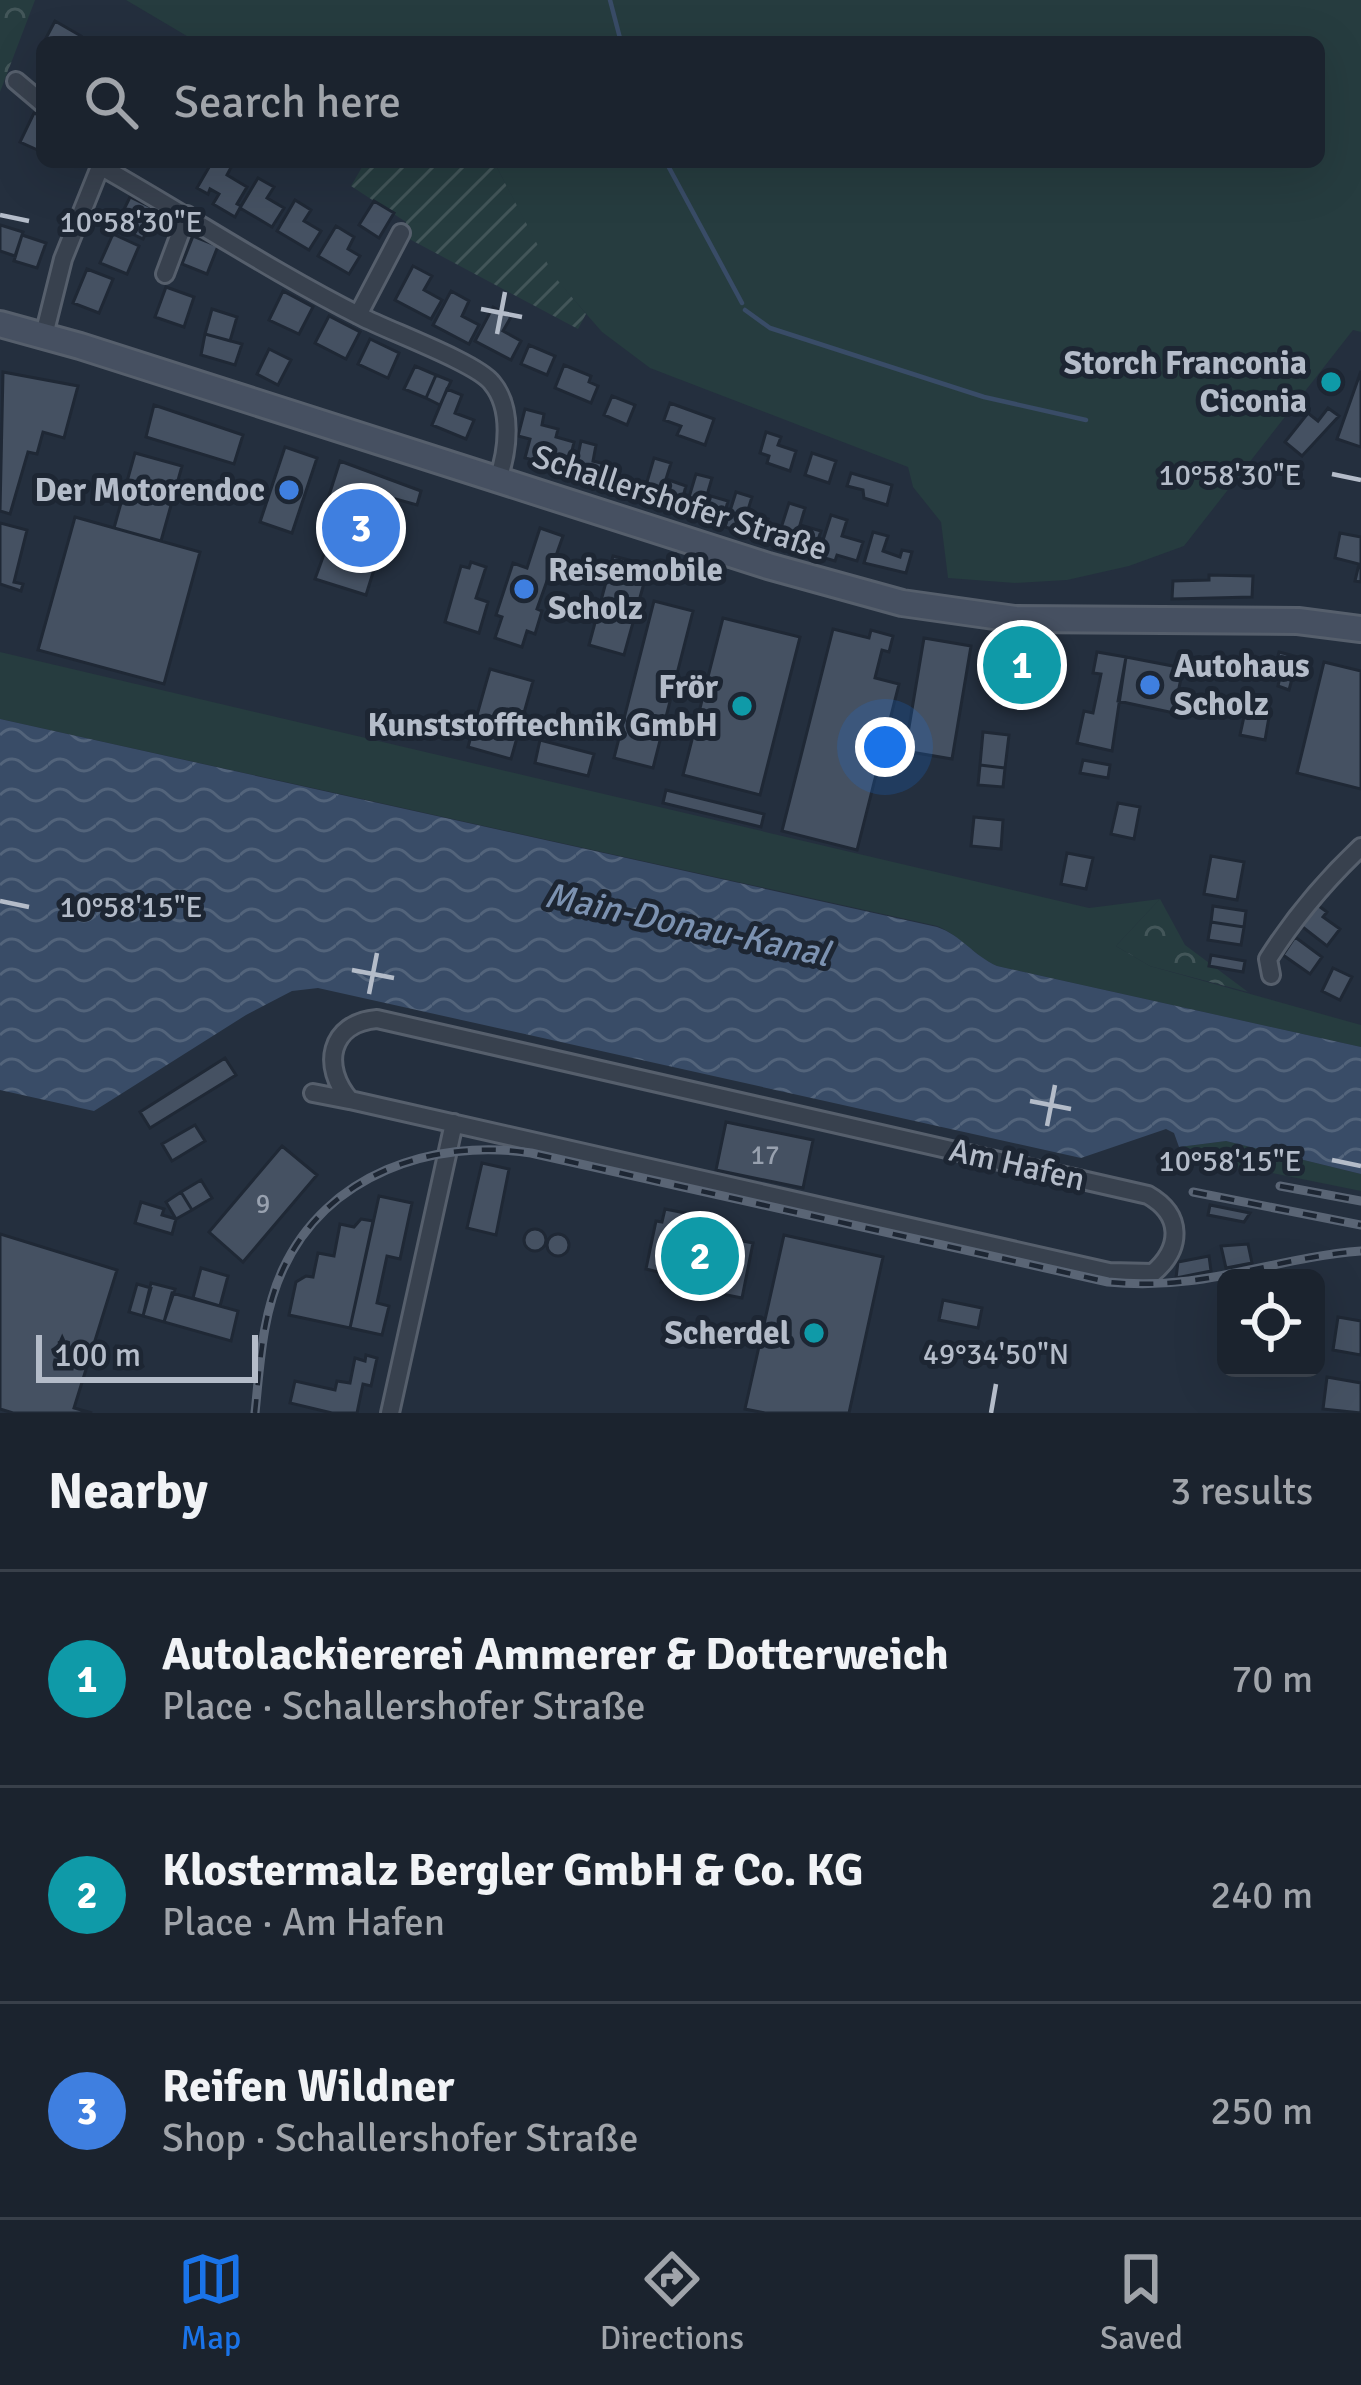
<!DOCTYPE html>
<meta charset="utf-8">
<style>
:root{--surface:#1b232e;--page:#282f3a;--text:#f1f3f6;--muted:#a0a4aa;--line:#39404a;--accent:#1a73e8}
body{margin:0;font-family:Signika,sans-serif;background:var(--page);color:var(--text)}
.controls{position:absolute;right:36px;bottom:36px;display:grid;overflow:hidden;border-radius:18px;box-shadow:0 12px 48px #0002}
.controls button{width:108px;height:108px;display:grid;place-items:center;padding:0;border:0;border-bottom:3px solid var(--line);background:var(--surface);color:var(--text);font:60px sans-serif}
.scale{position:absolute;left:36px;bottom:30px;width:222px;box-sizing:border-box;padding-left:12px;border:6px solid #b4bcc9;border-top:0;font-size:33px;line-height:42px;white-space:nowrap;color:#b4bcc9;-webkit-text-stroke:9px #1d2633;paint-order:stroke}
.you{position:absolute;left:885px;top:747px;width:42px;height:42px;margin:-30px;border:9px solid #fff;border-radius:50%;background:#1a73e8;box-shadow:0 0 0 18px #1a73e833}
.badge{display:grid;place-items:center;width:78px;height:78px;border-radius:50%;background:var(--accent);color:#fff;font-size:39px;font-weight:700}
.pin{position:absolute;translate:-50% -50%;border:6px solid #fff;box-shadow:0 3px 12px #0006}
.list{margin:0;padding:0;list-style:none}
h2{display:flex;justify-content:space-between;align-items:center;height:156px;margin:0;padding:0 48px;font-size:51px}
h2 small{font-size:39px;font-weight:400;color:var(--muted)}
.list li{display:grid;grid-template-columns:78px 1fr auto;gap:36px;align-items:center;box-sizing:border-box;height:216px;padding:0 48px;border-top:3px solid var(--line)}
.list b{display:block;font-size:45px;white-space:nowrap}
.list p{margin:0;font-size:39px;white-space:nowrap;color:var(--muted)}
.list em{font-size:39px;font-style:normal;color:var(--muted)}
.icon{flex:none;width:66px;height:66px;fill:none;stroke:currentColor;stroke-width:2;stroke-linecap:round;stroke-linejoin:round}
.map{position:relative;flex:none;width:1361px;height:1413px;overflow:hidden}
.search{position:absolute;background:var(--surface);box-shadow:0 12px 48px #0002;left:36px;right:36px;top:36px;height:132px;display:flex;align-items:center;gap:30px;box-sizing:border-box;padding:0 42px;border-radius:18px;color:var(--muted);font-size:45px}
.sheet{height:804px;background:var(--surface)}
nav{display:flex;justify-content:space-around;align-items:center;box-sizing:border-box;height:168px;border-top:3px solid var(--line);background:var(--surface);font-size:33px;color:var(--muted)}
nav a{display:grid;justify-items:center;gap:6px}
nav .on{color:var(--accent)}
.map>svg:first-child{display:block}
.grass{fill:#263c3f}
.forest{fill:url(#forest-crowns)}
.garden{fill:url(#garden-furrows)}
.water{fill:url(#water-waves)}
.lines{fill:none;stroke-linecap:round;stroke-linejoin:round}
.stream{stroke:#394c67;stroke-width:4.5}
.building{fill:#455162;stroke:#1f2835;stroke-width:3}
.street-casing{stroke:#565f6c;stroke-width:22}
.secondary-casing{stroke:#565f6c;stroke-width:30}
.street{stroke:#38414e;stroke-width:16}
.secondary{stroke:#465061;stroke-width:24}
.rail-casing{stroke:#5a6575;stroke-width:9}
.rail{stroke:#1d2633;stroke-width:4.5;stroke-dasharray:14;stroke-linecap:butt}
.ticks{fill:none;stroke:#b4bcc9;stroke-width:4.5}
.culture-dot{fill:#0f9aa8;stroke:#1d2633;stroke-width:4.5}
.shop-dot{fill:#3f7fe0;stroke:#1d2633;stroke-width:4.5}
.labels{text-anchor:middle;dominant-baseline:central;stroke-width:10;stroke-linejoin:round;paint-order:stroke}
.number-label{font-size:27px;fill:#98a1af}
.poi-label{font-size:33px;font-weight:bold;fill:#b4bcc9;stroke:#1d2633;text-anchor:end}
.street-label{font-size:33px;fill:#b4bcc9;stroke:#1d2633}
.water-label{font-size:36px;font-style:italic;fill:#7c92b1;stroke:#1d2633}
.ticks-label{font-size:30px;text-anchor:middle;fill:#b4bcc9;stroke:#1d2633;stroke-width:10;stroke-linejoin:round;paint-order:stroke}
</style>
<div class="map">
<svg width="1361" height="1413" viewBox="0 0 1361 1413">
<defs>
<pattern id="forest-crowns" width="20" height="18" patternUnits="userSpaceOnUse" patternTransform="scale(3)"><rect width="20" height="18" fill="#263c3f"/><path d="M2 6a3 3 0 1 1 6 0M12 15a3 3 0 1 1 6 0" fill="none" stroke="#435659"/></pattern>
<pattern id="garden-furrows" width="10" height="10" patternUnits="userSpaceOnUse" patternTransform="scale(3)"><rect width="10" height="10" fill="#263c3f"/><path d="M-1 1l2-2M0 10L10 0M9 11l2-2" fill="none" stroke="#435659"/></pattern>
<pattern id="water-waves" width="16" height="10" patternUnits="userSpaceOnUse" patternTransform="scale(3)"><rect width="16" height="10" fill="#394c67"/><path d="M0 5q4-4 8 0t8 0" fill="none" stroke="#53647b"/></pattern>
</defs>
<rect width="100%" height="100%" fill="#242f3e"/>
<path class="grass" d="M126,0H1361V332L1353,330L1184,546L1129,566L1067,580L1015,583L948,578L941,522L913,487L908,467L650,368L602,332L553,276L494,162H1319V42H197Z
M0,652L1089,908L1160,899L1116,946L1150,966L1361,1025V1047L997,966C974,956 961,936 937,926L0,719Z
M1226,1141L1361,1174V1191L1272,1173L1184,1162L1179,1147Z"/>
<path class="forest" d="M0,0H35L0,92Z
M1160,899L1185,945L1248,992L1150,966L1116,946Z"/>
<path class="garden" d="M365,162H494L554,276L586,314L578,329L400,234L406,222L351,186Z"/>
<path class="water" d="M0,719L937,927C961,935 974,956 997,966L1361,1047V1174L1226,1141L1179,1147L1174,1133L1166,1129L1081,1158L318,988L292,991L246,1015L94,1111L0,1090Z"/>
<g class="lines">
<path class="stream" d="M610,0L621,42
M666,162L742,303
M745,310L770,328L984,397L1086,420"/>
</g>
<path class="building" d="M55,21L81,36L78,42H44Z
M34,113L42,117V152L20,142Z
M212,162H234L227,175L247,187L237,204L241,206L235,217L213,204L219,194L210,189L208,194L197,188Z
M258,178L274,187L267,198L284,208L272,227L240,208Z
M130,197L157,210L143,239L116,226Z
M295,200L311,210L304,221L321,231L309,250L277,231Z
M374,201L394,213L379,238L359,225Z
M0,225L23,232L15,256L0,251Z
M336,226L354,237L348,249L360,256L349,274L318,256Z
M113,234L139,246L127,274L100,263Z
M22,235L46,243L37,268L14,261Z
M193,236L218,246L207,274L182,264Z
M413,266L432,276L424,290L442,300L431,319L395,300Z
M87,269L113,279L99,313L73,303Z
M166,287L194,297L184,327L155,317Z
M283,291L313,307L299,334L269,320Z
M451,291L469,301L462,316L479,325L469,344L433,325Z
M493,307L511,317L503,331L521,341L511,360L475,341Z
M212,309L237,317L230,341L205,334Z
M329,316L360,332L346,359L315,343Z
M205,334L242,344L235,365L201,355Z
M370,339L399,353L388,378L358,364Z
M529,345L555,356L547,375L521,364Z
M269,349L291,360L278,385L257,374Z
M564,365L591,376L589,382L598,386L591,403L555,388Z
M415,366L436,375L426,398L404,389Z
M1361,371V447L1337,439Z
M3,372L78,386L64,438L43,432L37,454L28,452L10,514L0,511Z
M436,375L451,381L440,405L426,398Z
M447,389L462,395L455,413L474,420L466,439L432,425Z
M612,396L635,405L627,425L604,415Z
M670,403L714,419L705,445L677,435L681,426L664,420Z
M154,405L243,435L234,464L146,437Z
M1328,408L1339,416L1302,456L1285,442L1308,413L1318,421Z
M525,409L544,414L542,425L558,429L556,437L574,442L568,468L525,458L530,439L518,436Z
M766,432L781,437L778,445L796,451L790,471L767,463L769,456L760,453Z
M581,441L596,445L593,461L614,466L610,483L573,479Z
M285,447L317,458L292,533L260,522Z
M135,453L182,466L161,541L114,528Z
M812,453L836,461L829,483L805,475Z
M654,458L671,463L666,479L686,486L681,504L661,498L659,504L642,499Z
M340,461L421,491L417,505L396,499L366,595L315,579L339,513L325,508Z
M851,473L892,485L887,505L864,498L863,490L847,486Z
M696,474L712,478L707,495L728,501L723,519L702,513L700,519L684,514Z
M736,492L752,497L747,513L768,519L762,538L725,527Z
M789,503L805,508L800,525L821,531L815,549L795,543L793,549L776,544Z
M831,515L847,520L842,536L863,542L857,561L837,555L835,561L818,556Z
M75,517L200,552L164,684L38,650Z
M0,523L27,530L14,582L23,584L21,591L0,584Z
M540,528L563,536L537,609L542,611L535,634L527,631L522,647L495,638L502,617L496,615L513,563L527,568Z
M873,532L888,536L883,551L900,557L902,550L912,552L906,573L864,563Z
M1340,533L1361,537V582L1355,581L1359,564L1335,558Z
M613,556L649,565L624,655L589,645Z
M471,562L486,567L476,598L488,602L479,633L445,622L461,566L469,568Z
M1209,575L1253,576L1252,597L1172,599L1173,581L1209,580Z
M654,601L693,611L653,768L614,758Z
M723,618L800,637L760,795L683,775Z
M833,629L869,638L871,630L893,636L889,652L882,650L875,678L899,684L857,850L782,831Z
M924,638L971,646L952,759L905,751Z
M990,646L1056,651L1054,685L987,679Z
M1097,652L1126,657L1112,751L1077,743L1084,711L1093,713L1101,674L1093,673Z
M1279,652L1298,657L1289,690L1278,686L1281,673L1274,671Z
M1126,657L1183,668L1174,713L1118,701Z
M1324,662L1361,671V789L1297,773Z
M490,669L533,681L511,759L468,747Z
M1245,712L1269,717L1265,740L1240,735Z
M983,732L1009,735L1005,768L980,765Z
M540,740L594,754L588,776L535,763Z
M1083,760L1110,765L1108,778L1080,773Z
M980,765L1005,768L1003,787L978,785Z
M666,790L764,814L761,827L663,803Z
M1118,803L1140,807L1134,839L1111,834Z
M974,817L1003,820L1001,849L971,846Z
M1067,853L1093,858L1086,889L1061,884Z
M1211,856L1244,862L1237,900L1204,894Z
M1316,904L1327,912L1323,917L1340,929L1327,946L1300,925Z
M1213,906L1246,911L1244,927L1211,922Z
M1211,922L1244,927L1241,945L1208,940Z
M1295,937L1322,957L1310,974L1283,955Z
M1211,955L1245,961L1243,972L1209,966Z
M1333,968L1352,977L1340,1000L1322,991Z
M225,1058L236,1075L150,1128L140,1112Z
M726,1122L813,1140L803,1188L716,1170Z
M195,1125L205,1141L172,1161L162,1144Z
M282,1146L317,1175L243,1262L209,1232Z
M482,1163L509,1169L496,1235L467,1228Z
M201,1180L212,1198L192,1210L181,1192Z
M181,1192L192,1210L176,1219L166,1202Z
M379,1196L412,1203L400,1259L387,1256L377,1303L389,1306L382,1335L350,1328Z
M141,1202L164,1209L162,1215L176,1219L172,1234L135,1223Z
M1210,1205L1250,1213L1244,1222L1208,1215Z
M665,1209L716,1219L713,1235L753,1243L742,1298L661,1282L663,1273L646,1269L656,1221L662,1222Z
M361,1219L373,1221L350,1328L289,1315L296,1282L306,1276L313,1277L318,1253L334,1256L340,1224L354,1227Z
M524 1240a11 11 0 1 1 22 0a11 11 0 1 1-22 0Z
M547 1245a11 11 0 1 1 22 0a11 11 0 1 1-22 0Z
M0,1234L117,1270L74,1408L92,1413H13L0,1409Z
M784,1235L883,1257L849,1413H765L745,1409Z
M1248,1244L1252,1263L1226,1268L1221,1246Z
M1209,1256L1211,1271L1176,1278L1178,1262Z
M201,1268L228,1276L220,1306L193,1298Z
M151,1283L175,1289L164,1322L143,1316Z
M137,1284L151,1288L143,1316L129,1312Z
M172,1293L238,1311L231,1341L164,1322Z
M943,1300L982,1308L978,1328L939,1320Z
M1338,1317L1361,1321V1355L1333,1350Z
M366,1355L377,1358L371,1386L363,1384L357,1413H332L290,1403L295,1381L335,1390L337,1381L350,1383L355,1358L365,1361Z
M1327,1377L1361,1383V1413L1323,1409Z"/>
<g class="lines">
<defs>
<path id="street" d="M16,81L42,103
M100,166C187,215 272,272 362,317C389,331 477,363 492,383C513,408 508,451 498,479
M165,274L187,215
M358,315L401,233
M44,335L63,259L102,162
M1271,975L1268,959C1294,918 1325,881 1361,847
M377,1019L1148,1195C1183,1215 1182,1248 1153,1273L1109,1272L350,1100C321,1067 329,1023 377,1019Z
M313,1093L349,1100
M390,1413L454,1123"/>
<path id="secondary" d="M0,324L80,346L768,566L902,603L1015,619L1298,621L1361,629"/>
</defs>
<use href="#street" class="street-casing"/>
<use href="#secondary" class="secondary-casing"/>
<use href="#street" class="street"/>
<use href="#secondary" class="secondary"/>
<defs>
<path id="rail" d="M1280,1186L1361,1201
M1193,1192L1361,1225
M255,1413C260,1365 262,1314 283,1269C327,1174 433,1138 531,1153L1108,1282C1203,1292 1271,1258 1361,1251"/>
</defs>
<use href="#rail" class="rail-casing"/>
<use href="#rail" class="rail"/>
</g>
<path class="ticks" d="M0,215L29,221M481,309L522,317M497,334L505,292M1332,474L1361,480M0,901L29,907M352,970L394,978M369,994L377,953M1030,1101L1071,1109M1047,1126L1055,1085M1332,1160L1361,1166M991,1413L996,1384"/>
<g class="culture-dot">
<circle cx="1331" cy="382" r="12"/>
<circle cx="742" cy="706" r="12"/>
<circle cx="814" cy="1333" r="12"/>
</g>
<g class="shop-dot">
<circle cx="289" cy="490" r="12"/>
<circle cx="524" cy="589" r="12"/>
<circle cx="1150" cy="685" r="12"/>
</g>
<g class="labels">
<g class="number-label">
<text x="765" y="1155">17</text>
<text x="263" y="1204">9</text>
</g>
<g class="poi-label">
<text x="1307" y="363">Storch Franconia<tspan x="1307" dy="38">Ciconia</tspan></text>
<text x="265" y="490">Der Motorendoc</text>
<text x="548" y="570" text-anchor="start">Reisemobile<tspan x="548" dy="38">Scholz</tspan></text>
<text x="1174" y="666" text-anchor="start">Autohaus<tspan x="1174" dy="38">Scholz</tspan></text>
<text x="718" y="687">Frör<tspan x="718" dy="38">Kunststofftechnik GmbH</tspan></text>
<text x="790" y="1333">Scherdel</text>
</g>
<g class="street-label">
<text transform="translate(680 503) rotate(18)">Schallershofer Straße</text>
<text transform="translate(1017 1165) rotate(13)">Am Hafen</text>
</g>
<g class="water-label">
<text transform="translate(687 925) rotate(12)">Main-Donau-Kanal</text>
</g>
</g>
<g class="ticks-label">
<text x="131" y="232">10°58'30"E</text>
<text x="1230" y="485">10°58'30"E</text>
<text x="131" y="917">10°58'15"E</text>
<text x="1230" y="1171">10°58'15"E</text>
<text x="996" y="1364">49°34'50"N</text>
</g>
</svg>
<div class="controls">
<button><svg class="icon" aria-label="locate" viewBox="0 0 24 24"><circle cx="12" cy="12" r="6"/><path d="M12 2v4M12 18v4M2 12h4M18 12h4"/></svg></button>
</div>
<div class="scale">100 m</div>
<div class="you"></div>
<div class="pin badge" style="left:1022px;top:665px;background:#0f9aa8">1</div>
<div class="pin badge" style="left:700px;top:1256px;background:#0f9aa8">2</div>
<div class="pin badge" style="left:361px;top:528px;background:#3f7fe0">3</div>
<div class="search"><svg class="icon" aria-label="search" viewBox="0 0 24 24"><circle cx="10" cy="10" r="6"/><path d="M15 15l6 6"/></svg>Search here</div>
</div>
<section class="sheet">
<h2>Nearby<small>3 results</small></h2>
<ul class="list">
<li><span class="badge" style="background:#0f9aa8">1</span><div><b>Autolackiererei Ammerer &amp; Dotterweich</b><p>Place · Schallershofer Straße</p></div><em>70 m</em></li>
<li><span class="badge" style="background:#0f9aa8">2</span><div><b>Klostermalz Bergler GmbH &amp; Co. KG</b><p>Place · Am Hafen</p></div><em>240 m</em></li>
<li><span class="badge" style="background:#3f7fe0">3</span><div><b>Reifen Wildner</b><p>Shop · Schallershofer Straße</p></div><em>250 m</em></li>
</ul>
</section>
<nav>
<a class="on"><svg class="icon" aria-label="map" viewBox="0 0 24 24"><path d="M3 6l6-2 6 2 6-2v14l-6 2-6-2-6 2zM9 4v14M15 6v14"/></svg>Map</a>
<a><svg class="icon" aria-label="directions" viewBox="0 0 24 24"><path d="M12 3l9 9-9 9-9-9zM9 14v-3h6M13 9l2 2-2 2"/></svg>Directions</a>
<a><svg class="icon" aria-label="saved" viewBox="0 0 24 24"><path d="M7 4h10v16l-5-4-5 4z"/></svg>Saved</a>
</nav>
